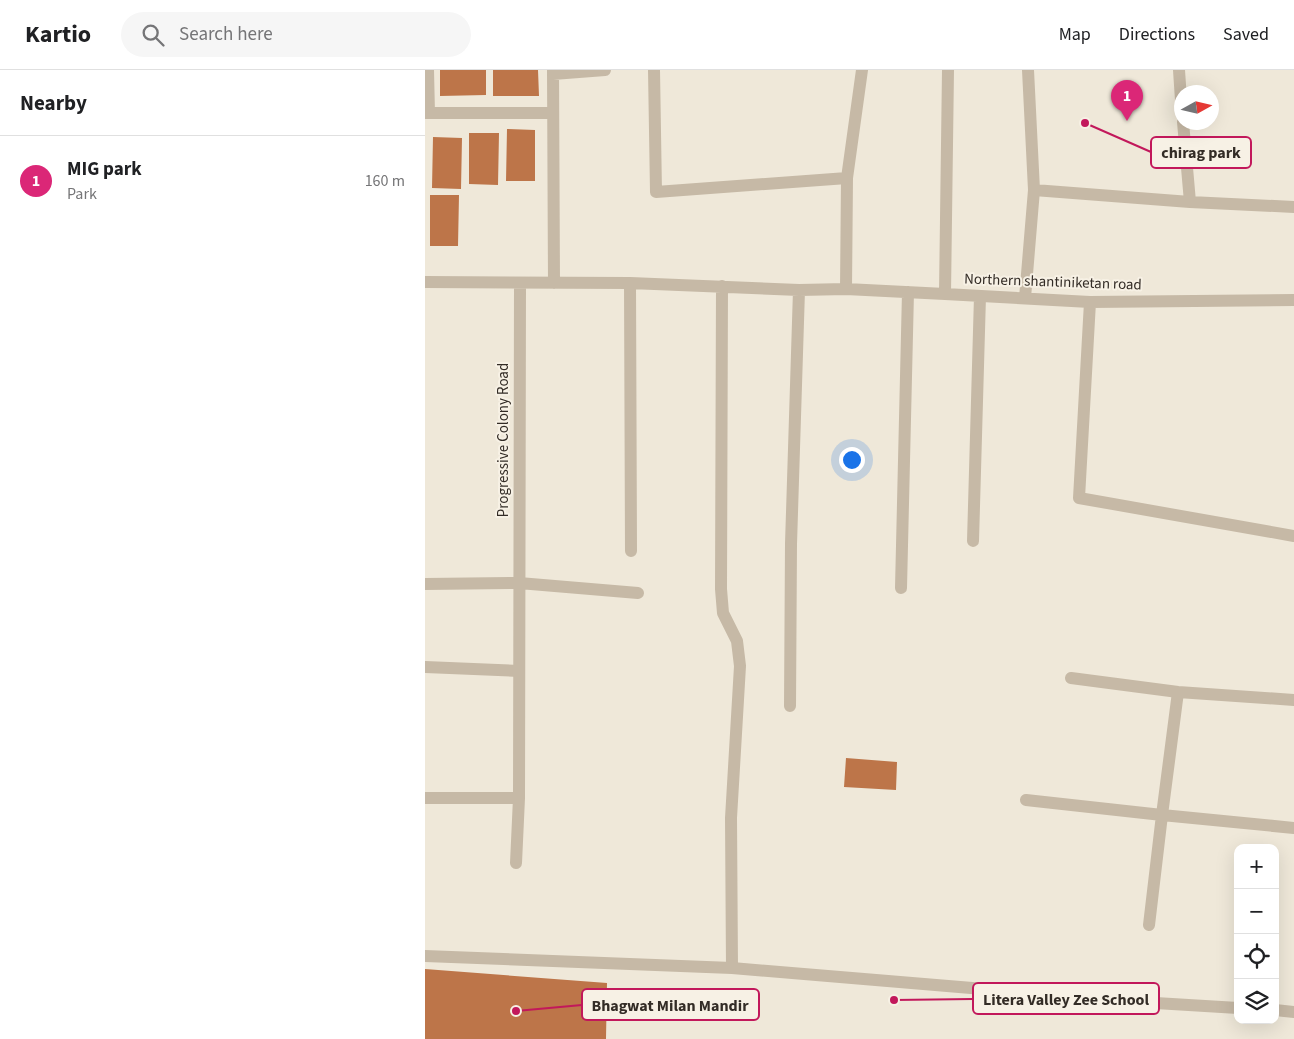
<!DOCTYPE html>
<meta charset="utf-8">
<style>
:root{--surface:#fff;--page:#f6f6f6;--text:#202124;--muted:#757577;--line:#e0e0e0;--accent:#db2777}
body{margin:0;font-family:"Source Sans 3",sans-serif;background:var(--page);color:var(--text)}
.controls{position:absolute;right:15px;bottom:15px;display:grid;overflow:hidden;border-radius:10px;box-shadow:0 5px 20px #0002}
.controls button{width:45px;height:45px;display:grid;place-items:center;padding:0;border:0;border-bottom:1px solid var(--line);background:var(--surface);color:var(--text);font:25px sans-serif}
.compass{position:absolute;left:749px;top:15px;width:45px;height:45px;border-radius:50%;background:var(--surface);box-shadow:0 5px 20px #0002;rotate:82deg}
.you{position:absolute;left:426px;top:389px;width:18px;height:18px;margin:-12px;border:4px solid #fff;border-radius:50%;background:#1a73e8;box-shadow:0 0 0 8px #1a73e833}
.badge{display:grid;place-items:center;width:32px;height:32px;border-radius:50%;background:var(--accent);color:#fff;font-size:16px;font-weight:700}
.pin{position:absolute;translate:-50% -41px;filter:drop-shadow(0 1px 2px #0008)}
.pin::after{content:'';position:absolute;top:26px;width:18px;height:15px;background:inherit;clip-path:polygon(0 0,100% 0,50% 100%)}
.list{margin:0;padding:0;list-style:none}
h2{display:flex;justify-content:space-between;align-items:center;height:65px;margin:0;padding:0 20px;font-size:21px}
h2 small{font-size:16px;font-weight:400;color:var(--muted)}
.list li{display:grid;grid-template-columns:32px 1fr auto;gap:15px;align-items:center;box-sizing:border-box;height:90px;padding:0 20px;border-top:1px solid var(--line)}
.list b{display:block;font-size:19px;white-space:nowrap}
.list p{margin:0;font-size:16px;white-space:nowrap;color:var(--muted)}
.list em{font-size:16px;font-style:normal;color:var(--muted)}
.icon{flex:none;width:28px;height:28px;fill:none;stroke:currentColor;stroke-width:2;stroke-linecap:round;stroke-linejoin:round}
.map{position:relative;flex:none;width:869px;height:969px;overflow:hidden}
header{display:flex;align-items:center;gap:30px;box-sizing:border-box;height:70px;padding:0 25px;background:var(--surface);border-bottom:1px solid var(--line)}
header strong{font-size:24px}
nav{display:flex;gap:28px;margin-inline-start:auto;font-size:18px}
.search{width:350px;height:45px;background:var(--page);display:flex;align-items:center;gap:12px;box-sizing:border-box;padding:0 18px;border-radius:28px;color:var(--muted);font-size:19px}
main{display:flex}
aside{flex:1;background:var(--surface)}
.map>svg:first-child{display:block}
.building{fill:#bd7549}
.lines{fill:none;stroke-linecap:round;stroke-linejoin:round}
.minor{stroke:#c6b9a6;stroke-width:12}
.labels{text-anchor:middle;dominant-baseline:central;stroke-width:4;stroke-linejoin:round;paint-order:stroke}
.street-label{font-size:15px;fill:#332c26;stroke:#f7f1e5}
.leader{fill:none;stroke:#c2185b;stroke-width:2}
.callout-dot{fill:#c2185b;stroke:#f7f1e5;stroke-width:2}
.callout{fill:#f7f1e5;stroke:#c2185b;stroke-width:2}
.callout-label{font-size:16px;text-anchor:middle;font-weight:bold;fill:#332c26}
</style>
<header>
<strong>Kartio</strong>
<div class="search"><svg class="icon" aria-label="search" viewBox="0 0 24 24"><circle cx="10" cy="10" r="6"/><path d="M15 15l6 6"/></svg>Search here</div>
<nav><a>Map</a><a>Directions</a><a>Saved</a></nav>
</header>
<main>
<aside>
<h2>Nearby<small></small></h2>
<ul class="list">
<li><span class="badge">1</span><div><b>MIG park</b><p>Park</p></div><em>160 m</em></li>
</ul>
</aside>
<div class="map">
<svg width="869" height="969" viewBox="0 0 869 969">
<rect width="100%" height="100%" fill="#efe8d9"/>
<path class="building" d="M15,0H61V25L15,26Z
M68,0H113L114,26H68Z
M82,59L110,60V111H81Z
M44,63H74L73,115L44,114Z
M8,67L37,68L36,119L7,118Z
M5,125H34L33,176H5Z
M421,688L472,692L471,720L419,717Z
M0,899L182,913L181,969H0Z"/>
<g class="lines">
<path class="minor" d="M3,0L4,43
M128,0L129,213
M523,0L520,224L665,232L869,230
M603,0L609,120L765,132L869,137
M754,0L756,30
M128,4L180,0
M0,43H128
M758,52L765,132
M422,108L437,0
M0,212L205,213L374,220L421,219L422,108L231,122L229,0
M205,213L206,481
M297,216L296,519L298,543L312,571L315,596L306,748L307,898
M421,219L520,224
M600,228L609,120
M665,232L654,428L869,466
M548,471L555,226
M0,514L94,513L213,523
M476,518L483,222
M0,597L94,601
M646,608L753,622L869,630
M753,622L737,745L869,758
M365,636L366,474L374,220
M0,728H94
M601,730L737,745L724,855
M91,793L94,728L95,213
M0,886L307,898L714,932L813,938
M850,940L869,942"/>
</g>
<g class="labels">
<g class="street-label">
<text transform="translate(628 212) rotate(2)">Northern shantiniketan road</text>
<text transform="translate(78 370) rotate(-90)">Progressive Colony Road</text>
</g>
</g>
<path class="leader" d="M660 53L726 82M469 930L548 929M91 941L157 935"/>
<g class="callout-dot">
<circle cx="660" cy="53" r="5"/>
<circle cx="469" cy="930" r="5"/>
<circle cx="91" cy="941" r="5"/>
</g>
<g class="callout">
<rect x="726" y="67" width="100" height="31" rx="5"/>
<rect x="548" y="913" width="186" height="31" rx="5"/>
<rect x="157" y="919" width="177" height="31" rx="5"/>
</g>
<g class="callout-label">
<text x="776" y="88">chirag park</text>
<text x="641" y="935">Litera Valley Zee School</text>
<text x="245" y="941">Bhagwat Milan Mandir</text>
</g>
</svg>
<div class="controls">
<button>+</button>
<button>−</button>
<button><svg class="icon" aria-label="locate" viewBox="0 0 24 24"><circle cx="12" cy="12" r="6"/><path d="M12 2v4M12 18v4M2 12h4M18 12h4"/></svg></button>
<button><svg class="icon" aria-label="layers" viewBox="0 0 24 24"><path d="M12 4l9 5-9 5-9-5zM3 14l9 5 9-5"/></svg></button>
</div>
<svg class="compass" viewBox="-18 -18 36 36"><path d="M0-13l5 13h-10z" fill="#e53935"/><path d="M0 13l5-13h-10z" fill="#757577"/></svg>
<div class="you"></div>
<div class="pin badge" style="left:702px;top:51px">1</div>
</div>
</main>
